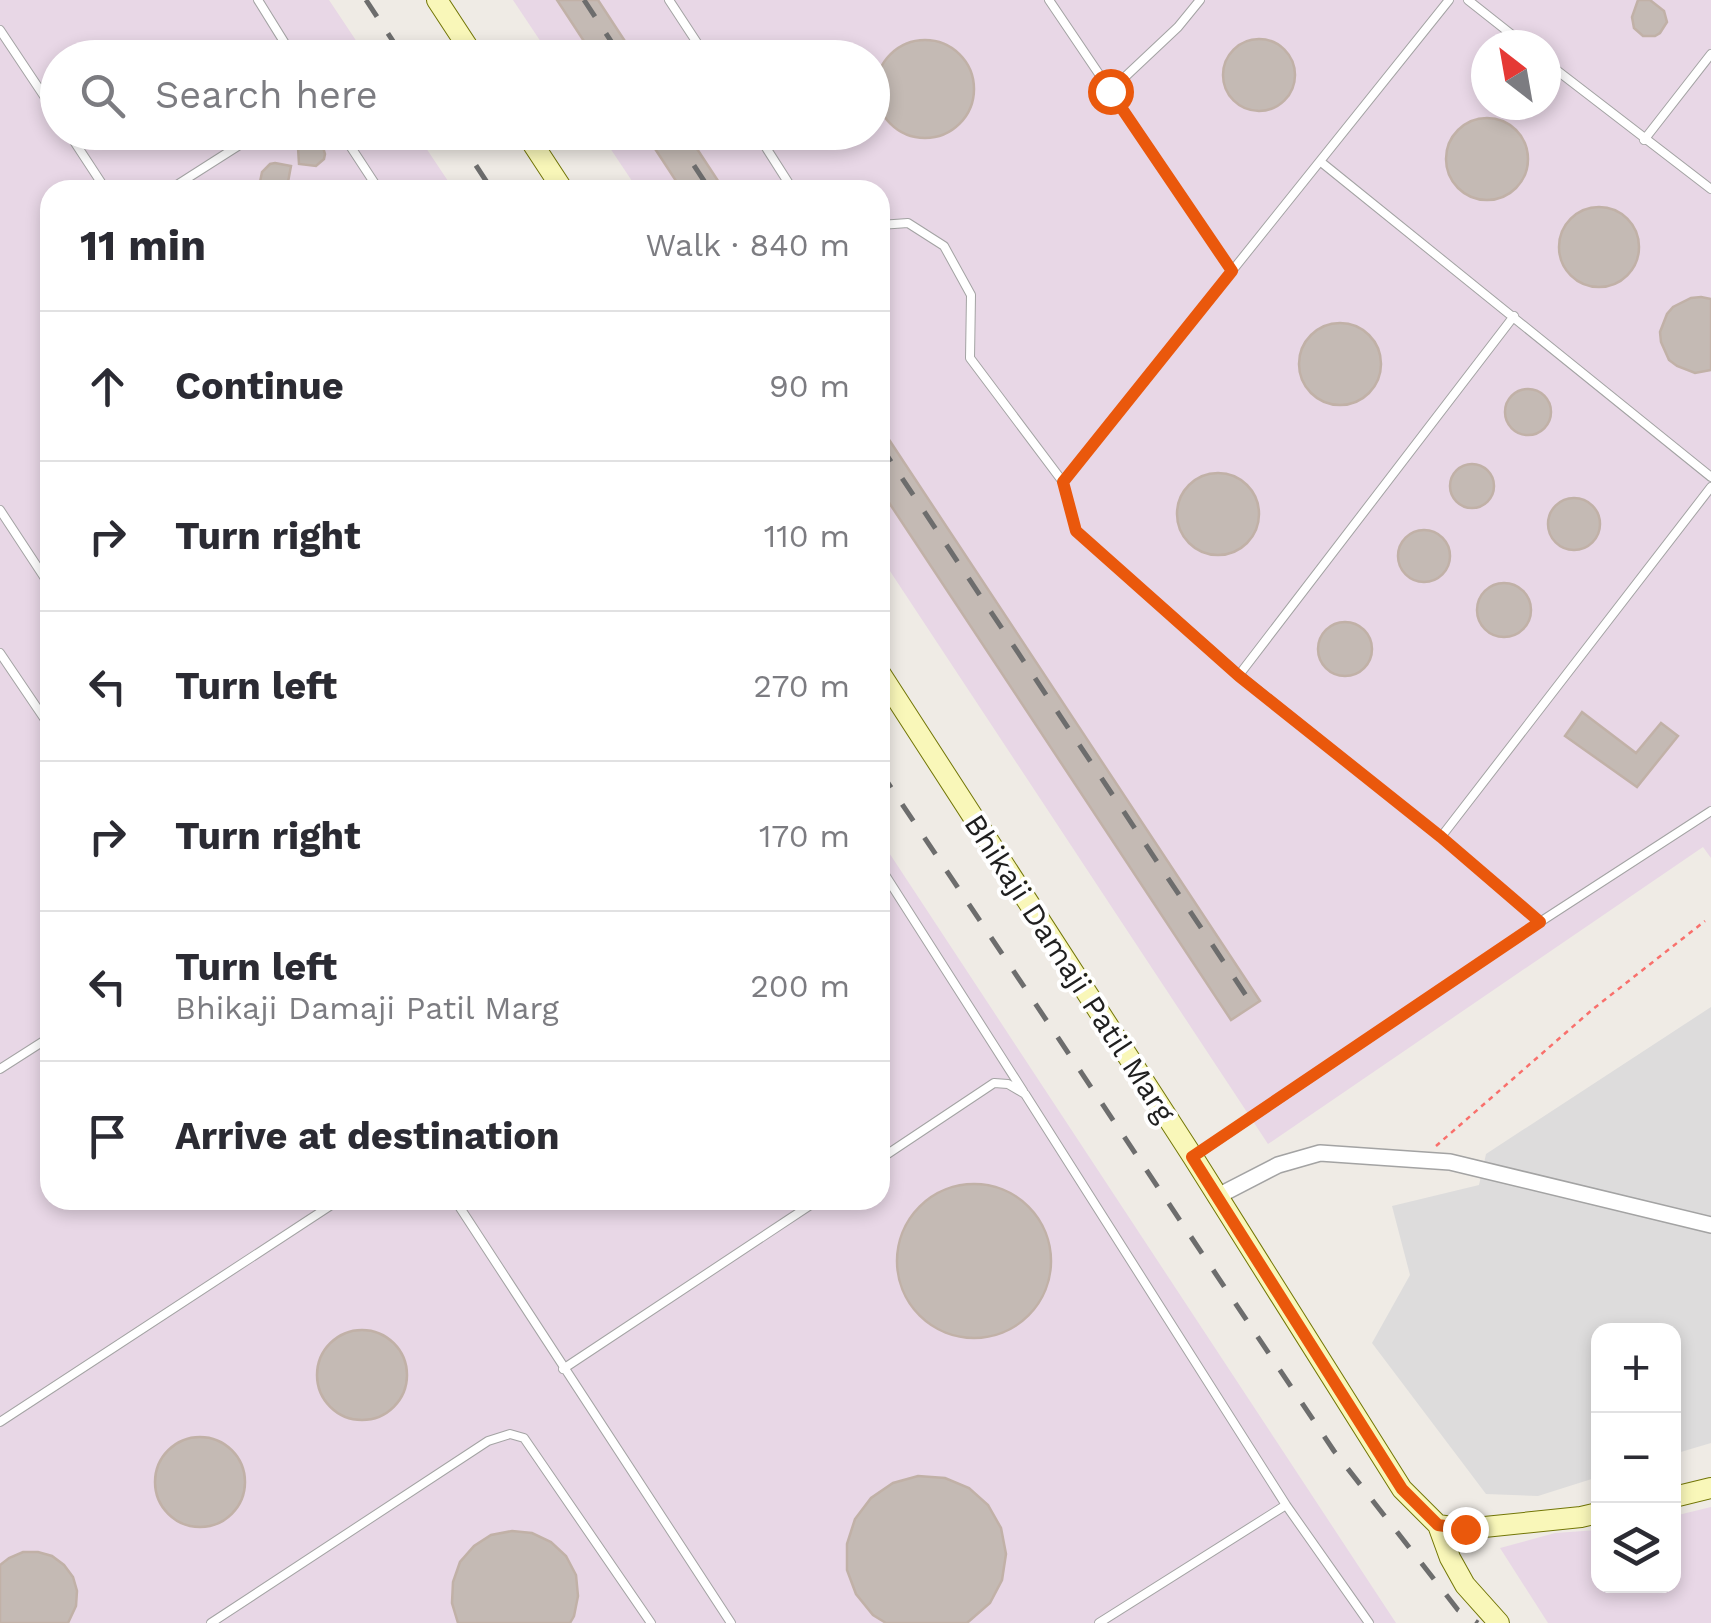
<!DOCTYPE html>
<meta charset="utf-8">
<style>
:root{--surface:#fff;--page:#f2f2f3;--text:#2b2b33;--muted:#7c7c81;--line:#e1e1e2}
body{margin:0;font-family:"Work Sans",sans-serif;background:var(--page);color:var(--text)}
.controls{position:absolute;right:30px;bottom:30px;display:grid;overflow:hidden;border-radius:20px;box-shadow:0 5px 15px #0003}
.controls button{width:90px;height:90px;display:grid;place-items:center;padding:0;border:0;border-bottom:2px solid var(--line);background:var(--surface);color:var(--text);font:50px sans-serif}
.compass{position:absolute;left:1471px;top:30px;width:90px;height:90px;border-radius:50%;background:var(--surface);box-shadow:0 5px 15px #0003;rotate:329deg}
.stop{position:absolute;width:30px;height:30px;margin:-22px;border:8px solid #ea580c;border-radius:50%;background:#fff}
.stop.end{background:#ea580c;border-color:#fff;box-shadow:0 2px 10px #0008}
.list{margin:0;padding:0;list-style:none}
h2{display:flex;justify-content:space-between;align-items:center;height:130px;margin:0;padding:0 40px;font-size:42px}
h2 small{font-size:32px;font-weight:400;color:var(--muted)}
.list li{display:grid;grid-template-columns:65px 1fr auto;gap:30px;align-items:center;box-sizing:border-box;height:150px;padding:0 40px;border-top:2px solid var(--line)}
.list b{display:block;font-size:38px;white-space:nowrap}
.list p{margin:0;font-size:32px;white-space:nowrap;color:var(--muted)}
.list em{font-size:32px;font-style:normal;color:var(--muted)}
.icon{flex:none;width:55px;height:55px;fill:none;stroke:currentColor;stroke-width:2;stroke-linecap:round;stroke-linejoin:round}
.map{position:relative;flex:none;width:1711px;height:1623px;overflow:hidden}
.search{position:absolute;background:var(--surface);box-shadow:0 5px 15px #0003;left:40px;top:40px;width:850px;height:110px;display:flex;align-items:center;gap:25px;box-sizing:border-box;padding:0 35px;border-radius:55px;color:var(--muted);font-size:38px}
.panel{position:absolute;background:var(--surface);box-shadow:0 5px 15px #0003;left:40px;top:180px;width:850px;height:1030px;border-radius:30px}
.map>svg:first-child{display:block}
.residential{fill:#dddcdc}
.industrial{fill:#e8d7e6;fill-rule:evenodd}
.building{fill:#c4bab4;stroke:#c1b1a7;stroke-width:2.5}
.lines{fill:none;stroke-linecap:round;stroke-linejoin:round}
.lane-casing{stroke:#a3a3a3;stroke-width:10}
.street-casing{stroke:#a3a3a3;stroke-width:18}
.secondary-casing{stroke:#727606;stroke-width:22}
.path{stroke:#f9706c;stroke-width:2.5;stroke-dasharray:5 5;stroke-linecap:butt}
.lane{stroke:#fff;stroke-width:8}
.street{stroke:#fff;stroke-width:15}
.secondary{stroke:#f9f7b9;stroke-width:20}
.rail{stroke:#6d6d6d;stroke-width:5;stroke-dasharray:20 20;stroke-linecap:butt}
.route{stroke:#ea580c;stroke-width:12}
.labels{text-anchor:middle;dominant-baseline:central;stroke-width:8;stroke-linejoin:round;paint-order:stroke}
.street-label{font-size:30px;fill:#1f1f1f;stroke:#fff}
</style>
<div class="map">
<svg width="1711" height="1623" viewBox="0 0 1711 1623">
<rect width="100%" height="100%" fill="#efebe5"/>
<path class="residential" d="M1711,1007V1443L1674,1454V1330H1598V1477L1538,1496L1486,1494L1372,1343L1410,1275L1392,1206L1479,1185L1486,1154Z"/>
<path class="industrial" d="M0,0H329L367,57L58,58V132L416,133L454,190H50V1200H880V839L1396,1623H0Z
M513,0H1711V858L1703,847L1268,1144L880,556V190H638L600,133L872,132V58L551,57ZM1486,45H1546V105H1486Z
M1711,1507V1623H1548L1500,1548L1555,1533L1598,1530V1586H1674V1516Z"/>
<path class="building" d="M557,0H598L636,58H595Z
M1638,0H1650L1664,11L1667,22L1660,33L1655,36H1643L1634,28L1632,17Z
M1223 75a36 36 0 1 1 72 0a36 36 0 1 1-72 0Z
M876 89a49 49 0 1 1 98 0a49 49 0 1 1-98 0Z
M1446 159a41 41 0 1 1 82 0a41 41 0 1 1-82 0Z
M644,132H686L724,190H682Z
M312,139L322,144L325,154L324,159L316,166L299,164L298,147L307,140Z
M275,163L291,166L288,182L278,190L259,187L262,172L270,164Z
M1559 247a40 40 0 1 1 80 0a40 40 0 1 1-80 0Z
M1701,297L1711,299V370L1695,373L1677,366L1669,360L1661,342L1660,332L1667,314L1673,307L1691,298Z
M1299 364a41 41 0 1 1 82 0a41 41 0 1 1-82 0Z
M1505 412a23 23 0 1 1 46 0a23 23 0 1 1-46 0Z
M880,426L1260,1001L1231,1020L880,489Z
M1450 486a22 22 0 1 1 44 0a22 22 0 1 1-44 0Z
M1177 514a41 41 0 1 1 82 0a41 41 0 1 1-82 0Z
M1548 524a26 26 0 1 1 52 0a26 26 0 1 1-52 0Z
M1398 556a26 26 0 1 1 52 0a26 26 0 1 1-52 0Z
M1477 610a27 27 0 1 1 54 0a27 27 0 1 1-54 0Z
M1318 649a27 27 0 1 1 54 0a27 27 0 1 1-54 0Z
M1582,712L1636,753L1661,723L1678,736L1637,787L1565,736Z
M897 1261a77 77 0 1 1 154 0a77 77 0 1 1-154 0Z
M317 1375a45 45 0 1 1 90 0a45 45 0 1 1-90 0Z
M155 1482a45 45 0 1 1 90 0a45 45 0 1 1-90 0Z
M918,1476L945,1478L969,1488L988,1505L1001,1528L1006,1554L1002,1580L990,1603L967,1623H886L873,1615L856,1594L847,1570V1544L855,1519L871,1498L893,1483Z
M512,1531L532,1533L551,1542L566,1556L576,1575L578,1596L574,1616L570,1623H458L452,1603L453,1582L460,1562L474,1546L491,1535Z
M23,1552H38L52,1556L64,1565L73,1577L77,1591L76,1606L68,1623H0V1565L9,1558Z"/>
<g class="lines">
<defs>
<path id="lane" d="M258,0L294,58
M669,0L707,58
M1049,0L1232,271
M1468,0L1525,45
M0,30L58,117
M1546,62L1711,189
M1110,91L1178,27L1200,0
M68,132L106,190
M341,132L379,190
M756,132L793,190
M1644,140L1711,54
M1321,162L1711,477
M169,190L260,132
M880,225L908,223L944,246L971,295L970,358L1063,482L1076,531L1239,675L1441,837L1540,922
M1063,482L1449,0
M0,510L50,586
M0,653L50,727
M1239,675L1514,316
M1441,837L1711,487
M880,867L1023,1091
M0,1069L50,1037
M1196,1155L1540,922L1711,811
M880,1159L994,1083L1008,1084L1025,1094L1286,1505L1369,1623
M455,1200L731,1623
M563,1369L818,1200
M0,1422L339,1200
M211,1623L488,1441L510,1434L524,1438L651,1623
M1099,1623L1286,1505"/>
<path id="street" d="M1216,1197L1278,1165L1320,1153L1450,1162L1711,1225"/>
<path id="secondary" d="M437,0L475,58
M525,132L563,190
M880,673L1193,1157L1402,1489L1438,1525L1465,1529L1581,1517L1598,1513
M1674,1497L1711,1488
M1438,1525L1450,1558L1465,1585L1499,1623"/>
</defs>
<use href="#lane" class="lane-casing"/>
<use href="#street" class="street-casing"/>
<use href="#secondary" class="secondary-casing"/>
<path class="path" d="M1436,1146L1593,1009L1705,921"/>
<use href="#lane" class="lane"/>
<use href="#street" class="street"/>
<use href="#secondary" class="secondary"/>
<path class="rail" d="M366,0L404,58
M584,0L622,58
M454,132L492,190
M672,132L710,190
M880,445L1253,1006
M880,771L1334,1451L1458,1610L1478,1623"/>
</g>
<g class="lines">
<path class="route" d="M1110,91L1232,271L1063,482L1076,531L1239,676L1441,837L1540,922L1192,1157L1402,1489L1438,1525L1465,1529"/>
</g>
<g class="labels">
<g class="street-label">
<text transform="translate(1070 968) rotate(57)">Bhikaji Damaji Patil Marg</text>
</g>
</g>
</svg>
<div class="controls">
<button>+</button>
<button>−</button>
<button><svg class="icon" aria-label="layers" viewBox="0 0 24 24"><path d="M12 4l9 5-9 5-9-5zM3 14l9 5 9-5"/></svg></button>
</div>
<svg class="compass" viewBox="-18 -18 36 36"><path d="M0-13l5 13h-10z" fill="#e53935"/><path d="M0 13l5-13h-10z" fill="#7c7c81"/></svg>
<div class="stop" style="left:1110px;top:91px"></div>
<div class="stop end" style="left:1465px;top:1529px"></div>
<div class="search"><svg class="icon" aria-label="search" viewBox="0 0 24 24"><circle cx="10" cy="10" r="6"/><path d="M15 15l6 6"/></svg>Search here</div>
<section class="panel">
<h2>11 min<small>Walk · 840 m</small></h2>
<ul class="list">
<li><svg class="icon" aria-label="ahead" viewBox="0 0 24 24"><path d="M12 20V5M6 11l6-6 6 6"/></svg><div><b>Continue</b></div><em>90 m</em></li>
<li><svg class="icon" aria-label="right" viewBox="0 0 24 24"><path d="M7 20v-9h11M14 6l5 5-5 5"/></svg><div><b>Turn right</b></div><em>110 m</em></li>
<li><svg class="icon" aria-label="left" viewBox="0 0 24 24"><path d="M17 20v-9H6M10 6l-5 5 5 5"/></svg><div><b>Turn left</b></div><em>270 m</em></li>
<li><svg class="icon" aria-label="right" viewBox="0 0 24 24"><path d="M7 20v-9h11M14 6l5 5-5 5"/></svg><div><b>Turn right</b></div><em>170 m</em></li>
<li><svg class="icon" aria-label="left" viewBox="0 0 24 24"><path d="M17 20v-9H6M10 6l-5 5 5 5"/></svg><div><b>Turn left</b><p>Bhikaji Damaji Patil Marg</p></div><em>200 m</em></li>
<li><svg class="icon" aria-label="arrive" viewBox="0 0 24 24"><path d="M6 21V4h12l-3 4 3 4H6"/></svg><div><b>Arrive at destination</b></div></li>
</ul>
</section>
</div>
